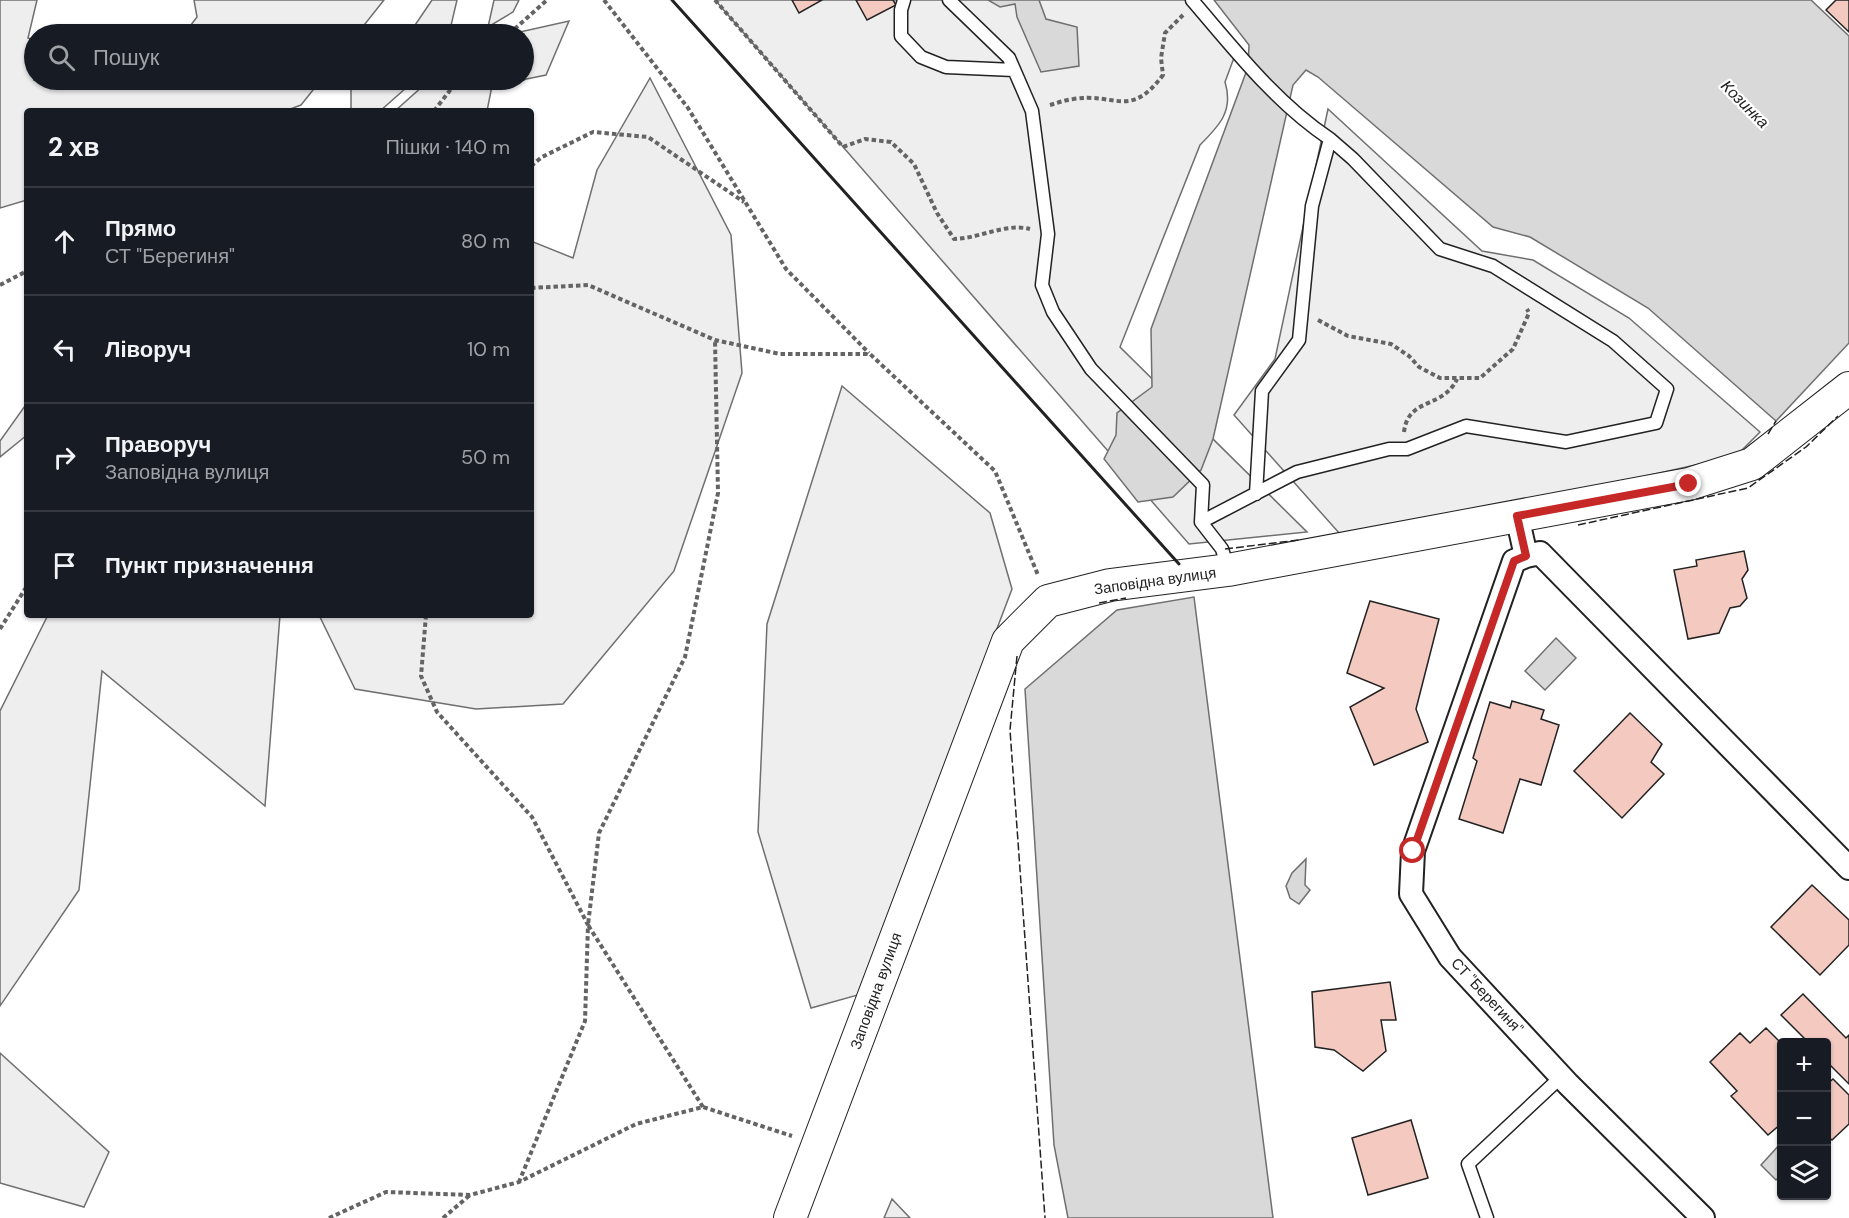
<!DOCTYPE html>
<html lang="uk">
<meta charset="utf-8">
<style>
:root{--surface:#171b24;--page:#242831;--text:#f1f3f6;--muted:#9ea1a6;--line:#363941}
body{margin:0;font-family:"DM Sans",sans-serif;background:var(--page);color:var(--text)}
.controls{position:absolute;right:18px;bottom:18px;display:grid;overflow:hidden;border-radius:6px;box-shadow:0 2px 4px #0004}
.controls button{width:54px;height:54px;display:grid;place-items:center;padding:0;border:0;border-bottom:2px solid var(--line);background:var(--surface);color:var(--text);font:30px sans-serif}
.stop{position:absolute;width:18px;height:18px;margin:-14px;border:4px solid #c62828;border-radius:50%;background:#fff}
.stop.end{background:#c62828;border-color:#fff;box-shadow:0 2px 6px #0008}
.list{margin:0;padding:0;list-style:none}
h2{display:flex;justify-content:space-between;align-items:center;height:78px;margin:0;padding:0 24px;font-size:26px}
h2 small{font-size:20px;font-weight:400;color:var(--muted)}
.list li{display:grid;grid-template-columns:39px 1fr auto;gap:18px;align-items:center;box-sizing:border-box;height:108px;padding:0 24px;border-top:2px solid var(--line)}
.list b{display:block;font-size:22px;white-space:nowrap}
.list p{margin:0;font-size:20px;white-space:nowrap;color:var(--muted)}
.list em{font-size:20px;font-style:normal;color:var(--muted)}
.icon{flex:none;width:33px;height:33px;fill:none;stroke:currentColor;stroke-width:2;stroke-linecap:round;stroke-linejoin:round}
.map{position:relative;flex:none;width:1849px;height:1218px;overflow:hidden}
.search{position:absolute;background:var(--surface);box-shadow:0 2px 4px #0004;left:24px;top:24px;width:510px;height:66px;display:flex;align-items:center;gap:15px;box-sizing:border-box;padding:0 21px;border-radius:33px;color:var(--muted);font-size:22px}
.panel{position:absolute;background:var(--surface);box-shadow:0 2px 4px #0004;left:24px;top:108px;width:510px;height:510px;border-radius:6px}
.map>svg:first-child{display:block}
.green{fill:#eee;stroke:#6f6f6f;stroke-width:1.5}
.water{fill:#d9d9d9;stroke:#6f6f6f;stroke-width:1.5}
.building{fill:#f3c9c0;stroke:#222;stroke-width:1.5}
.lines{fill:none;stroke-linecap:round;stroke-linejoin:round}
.lane-casing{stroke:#222;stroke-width:15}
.street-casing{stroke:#222;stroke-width:26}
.secondary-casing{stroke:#222;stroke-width:34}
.path{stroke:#646464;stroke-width:4;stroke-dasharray:4.5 3;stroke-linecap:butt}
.lane{stroke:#fff;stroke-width:12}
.street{stroke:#fff;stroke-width:22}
.secondary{stroke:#fff;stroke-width:32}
.fence{stroke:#222;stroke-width:1.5;stroke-dasharray:8 3;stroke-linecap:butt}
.wall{stroke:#222;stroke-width:3}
.route{stroke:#c62828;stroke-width:8}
.labels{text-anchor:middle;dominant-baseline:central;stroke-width:4.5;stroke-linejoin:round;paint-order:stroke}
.street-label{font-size:15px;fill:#222;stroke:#fff}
.water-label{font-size:16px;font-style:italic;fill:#222;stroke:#fff}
</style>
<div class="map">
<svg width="1849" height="1218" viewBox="0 0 1849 1218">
<rect width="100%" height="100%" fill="#fff"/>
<path class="green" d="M0,0H37L28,38L34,40V80H321L301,105L285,111H27V200L0,208Z
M194,0H384L357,34H184L197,17Z
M432,0H457L449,34H409Z
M494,0H519L513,12L488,27Z
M715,0H1198L1238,47L1225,82C1234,111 1219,126 1200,145L1120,347L1307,532L1189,544Z
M569,21L546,75L492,86L487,111H395L423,86L440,80H524V34H511Z
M650,78L731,235L742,373L674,571L563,704L476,709L355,689L319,615H531V241L573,258L597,170Z
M351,80H415L380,111H349L351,110Z
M1328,109L1482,251L1533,260L1629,318L1760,432L1736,456L1493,510L1340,534L1234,415L1275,359Z
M842,386L990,513L1012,589L858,995L811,1008L758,832L767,624Z
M27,403V435L0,457V441Z
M48,615H280L265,806L102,671L79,890L0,1006V711Z
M0,1053L109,1152L84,1207L0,1183Z
M892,1199L910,1218H884Z"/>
<path class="water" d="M988,0H1039L1046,19L1077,27L1079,66L1041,72L1017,17L1015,4L1000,7Z
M1214,0H1811L1849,36V343L1776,421L1648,308L1530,237L1493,227L1318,77L1306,70L1293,85L1213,439L1201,470L1173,497L1138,502L1104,459L1116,435L1117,413L1152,387L1151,329L1248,67L1249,45Z
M1194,597L1273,1218H1068L1054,1145L1025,689L1117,610Z
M1556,638L1576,658L1545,690L1525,671Z
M1306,859L1305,885L1310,890L1299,904L1290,898L1286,886L1292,873Z
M1781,1143V1175L1776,1180L1761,1165Z"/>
<path class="building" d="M792,0H822L799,13Z
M856,0H893L896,5L867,20Z
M1836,0H1849V32L1826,10Z
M1744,551L1748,570L1742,579L1747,598L1740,606L1730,608L1719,633L1688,639L1674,570L1697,566L1696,560Z
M1370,601L1439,619L1416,709L1428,742L1374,765L1350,707L1384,688L1347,673Z
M1512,701L1544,710L1541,719L1559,725L1541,785L1520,779L1503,833L1459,819L1477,761L1473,758L1490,702L1510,708Z
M1630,713L1662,744L1651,762L1664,774L1622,818L1574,771Z
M1812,885L1849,920V945L1820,975L1771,927Z
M1390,982L1396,1020H1381L1386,1051L1363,1071L1334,1050L1315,1047L1312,992Z
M1803,994L1846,1038L1849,1035V1084L1826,1061V1042H1808L1781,1015Z
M1766,1028L1782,1044V1123L1768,1135L1731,1096L1737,1091L1710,1062L1740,1033L1750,1043Z
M1833,1079L1849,1095V1124L1832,1140L1826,1135V1085Z
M1411,1120L1428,1178L1368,1195L1352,1138Z"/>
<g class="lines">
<defs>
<path id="lane" d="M904,0L901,10V36L921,57L946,67L1014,70
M949,0L1009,58L1032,111L1048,234L1042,285L1053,312L1091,369L1203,485L1201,522L1222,549L1228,569
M1192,0C1235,50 1275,102 1330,139
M1201,522L1297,472L1389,449H1407L1466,426L1566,442L1656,423L1667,389L1613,341L1493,266L1440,249L1353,159L1330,139L1312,206L1299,340L1262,391L1256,494
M1487,1218L1468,1164L1562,1076"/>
<path id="street" d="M1517,516L1526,556L1540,553L1849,868
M1526,556L1514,561L1413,851L1411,894L1450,957L1568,1084L1703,1218"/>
<path id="secondary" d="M790,1218L1008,641L1048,601L1110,585L1228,570L1689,484L1752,464L1849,388"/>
</defs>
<use href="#lane" class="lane-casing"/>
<use href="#street" class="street-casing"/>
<use href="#secondary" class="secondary-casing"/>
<path class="path" d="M604,0L688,108L786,269L869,353
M715,0L843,147L865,139L891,142L914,164L937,213L954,239C982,238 1004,223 1030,229
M509,34L547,0
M1050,105C1057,103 1065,100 1073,99C1116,92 1129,120 1163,75L1161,58L1165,33L1183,15
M434,111L458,80
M531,166L542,157L593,132L648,137L744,202
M0,285L27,271
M531,288L588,285L715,340L780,354H870L995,471L1038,575
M1318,320L1348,336L1391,344L1409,356L1419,367L1440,378H1480L1513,349L1529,313L1527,309
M1404,432C1408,397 1443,409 1457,379
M426,615L421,676L437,712L532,817L588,925L585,1021L519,1182
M0,629L27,586
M703,1107L588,925L599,833L685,657L718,493L715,340
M329,1218L386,1192L470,1195L519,1182L636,1124L703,1107L792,1136
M443,1218L470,1195"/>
<use href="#lane" class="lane"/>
<use href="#street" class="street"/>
<use href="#secondary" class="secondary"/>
<path class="fence" d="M1768,434L1776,421
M1578,525L1748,488L1806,447L1838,416
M1225,549L1299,540
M1099,603L1126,598
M1017,656L1010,730L1045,1218"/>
<path class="wall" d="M672,0L1179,564"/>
</g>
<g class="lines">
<path class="route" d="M1413,851L1514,561L1526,556L1517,516L1689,484"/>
</g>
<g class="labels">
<g class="street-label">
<text transform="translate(1155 581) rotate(-8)">Заповідна вулиця</text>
<text transform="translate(876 991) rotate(-70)">Заповідна вулиця</text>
<text transform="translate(1487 996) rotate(47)">СТ "Берегиня"</text>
</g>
<g class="water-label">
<text transform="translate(1745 104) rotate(45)">Козинка</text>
</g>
</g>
</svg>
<div class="controls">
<button>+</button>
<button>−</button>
<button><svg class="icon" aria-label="layers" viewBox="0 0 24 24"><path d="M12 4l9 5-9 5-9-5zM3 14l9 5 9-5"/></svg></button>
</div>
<div class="stop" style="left:1413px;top:851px"></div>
<div class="stop end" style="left:1689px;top:484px"></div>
<div class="search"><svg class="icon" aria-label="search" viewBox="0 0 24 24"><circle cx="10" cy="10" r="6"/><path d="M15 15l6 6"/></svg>Пошук</div>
<section class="panel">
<h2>2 хв<small>Пішки · 140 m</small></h2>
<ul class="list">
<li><svg class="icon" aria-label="ahead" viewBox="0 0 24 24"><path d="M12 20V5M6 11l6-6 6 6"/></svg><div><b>Прямо</b><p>СТ &quot;Берегиня&quot;</p></div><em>80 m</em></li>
<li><svg class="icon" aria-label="left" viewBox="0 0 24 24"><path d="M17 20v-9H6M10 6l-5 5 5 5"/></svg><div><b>Ліворуч</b></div><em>10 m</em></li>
<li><svg class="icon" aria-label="right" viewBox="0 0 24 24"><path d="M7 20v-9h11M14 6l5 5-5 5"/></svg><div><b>Праворуч</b><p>Заповідна вулиця</p></div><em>50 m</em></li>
<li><svg class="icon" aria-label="arrive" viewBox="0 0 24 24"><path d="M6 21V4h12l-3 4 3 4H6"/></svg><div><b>Пункт призначення</b></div></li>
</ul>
</section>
</div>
